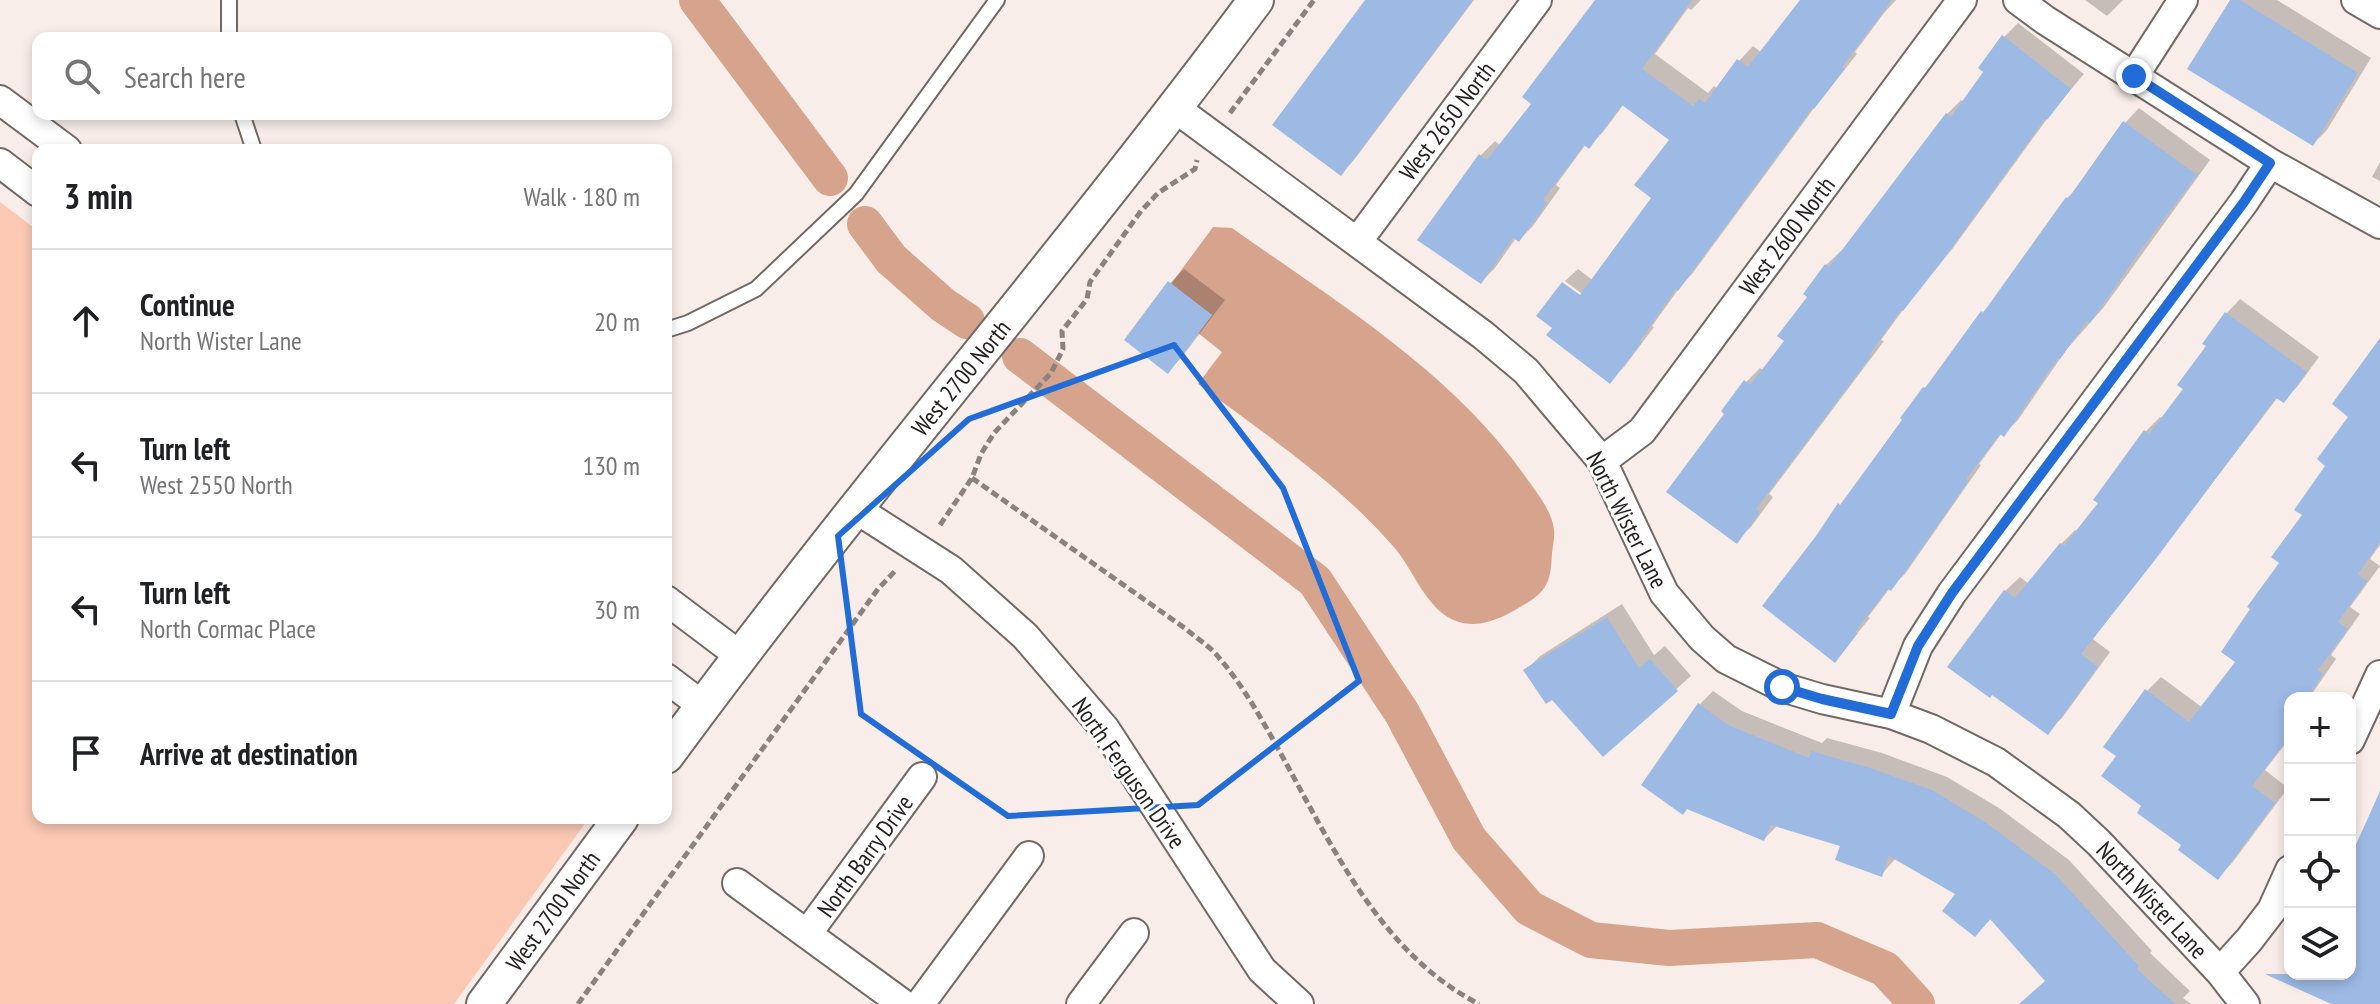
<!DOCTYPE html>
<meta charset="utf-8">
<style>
:root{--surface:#fff;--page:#f6f6f6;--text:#202124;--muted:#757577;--line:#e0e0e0}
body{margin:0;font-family:"PT Sans Narrow",sans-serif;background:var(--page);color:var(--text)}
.controls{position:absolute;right:24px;bottom:24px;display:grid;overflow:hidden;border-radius:16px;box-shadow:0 4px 12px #0003}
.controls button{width:72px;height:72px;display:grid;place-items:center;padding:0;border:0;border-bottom:2px solid var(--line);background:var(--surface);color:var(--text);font:40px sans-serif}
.stop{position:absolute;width:24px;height:24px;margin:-18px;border:6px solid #216cd7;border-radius:50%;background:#fff}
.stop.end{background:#216cd7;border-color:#fff;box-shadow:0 2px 8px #0008}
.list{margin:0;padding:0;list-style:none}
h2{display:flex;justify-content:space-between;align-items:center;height:104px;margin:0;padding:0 32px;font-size:34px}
h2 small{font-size:26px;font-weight:400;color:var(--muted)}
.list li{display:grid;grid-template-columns:52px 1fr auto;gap:24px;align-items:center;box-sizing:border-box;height:144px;padding:0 32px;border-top:2px solid var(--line)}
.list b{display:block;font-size:30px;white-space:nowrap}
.list p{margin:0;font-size:26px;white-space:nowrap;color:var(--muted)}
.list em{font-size:26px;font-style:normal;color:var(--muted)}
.icon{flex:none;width:44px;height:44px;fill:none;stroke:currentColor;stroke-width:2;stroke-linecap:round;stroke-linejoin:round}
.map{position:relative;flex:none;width:2380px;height:1004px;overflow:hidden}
.search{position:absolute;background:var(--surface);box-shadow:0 4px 12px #0003;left:32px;top:32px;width:640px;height:88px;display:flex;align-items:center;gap:20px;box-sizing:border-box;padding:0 28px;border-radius:16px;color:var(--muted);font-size:30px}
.panel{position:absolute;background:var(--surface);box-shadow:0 4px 12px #0003;left:32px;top:144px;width:640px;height:680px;border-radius:16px}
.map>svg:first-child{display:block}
.green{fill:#fac8b3}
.water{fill:#d6a38c}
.shadow{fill:#0003}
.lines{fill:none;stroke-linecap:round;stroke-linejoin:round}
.canal{stroke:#d6a38c;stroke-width:36}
.building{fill:#9dbae5}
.service-casing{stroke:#726965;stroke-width:18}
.minor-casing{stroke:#726965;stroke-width:32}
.tertiary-casing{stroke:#726965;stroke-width:38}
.path{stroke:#8a827f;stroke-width:5;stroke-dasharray:8 4;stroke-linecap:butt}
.service{stroke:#fff;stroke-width:14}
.minor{stroke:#fff;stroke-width:28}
.tertiary{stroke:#fff;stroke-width:34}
.route{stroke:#216cd7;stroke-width:10}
.marked{fill:none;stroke:#216cd7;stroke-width:6;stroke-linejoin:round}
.labels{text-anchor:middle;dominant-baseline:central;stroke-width:6;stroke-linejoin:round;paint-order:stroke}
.street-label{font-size:24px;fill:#252120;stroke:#fff}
</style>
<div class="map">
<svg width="2380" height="1004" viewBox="0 0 2380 1004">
<rect width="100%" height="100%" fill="#f8ede8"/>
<path class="green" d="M0,202L38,231V818H589L454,1004H0Z"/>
<path class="water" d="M1213,227L1232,228C1336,302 1450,370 1525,476C1536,492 1551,509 1554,529C1555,536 1553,545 1552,553C1551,577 1549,590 1527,603C1506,616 1484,629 1459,622C1426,612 1414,569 1393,546C1337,482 1266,435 1198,384L1222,352L1198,333L1212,315L1171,284Z"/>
<path class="shadow" d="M1368,0H1474L1354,160L1340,174Z
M1598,0H1701L1691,10L1688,8L1655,54L1708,93L1714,86L1718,89L1739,61L1753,46L1762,53L1802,0H1896L1884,13L1855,52L1857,54L1820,100L1692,274L1680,287L1652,326L1654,327L1624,367L1610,381L1587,303L1590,300L1565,281L1578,269L1594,281L1654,198L1672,140L1624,104L1603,132L1589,146L1586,144L1556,185L1560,188L1533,226L1519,240L1516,238L1495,268L1481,282V155L1495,141L1501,146L1534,103Z
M2085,0H2123L2107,16Z
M2232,0H2277L2371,58L2327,130L2313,144Z
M2018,23L2084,74L2052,112L1953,248L1908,303L1881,340L1884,341L1769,494L1773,497L1751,527L1736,541L1727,413L1746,382L1760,368L1763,370L1787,340L1809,296L1806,294L1826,265L1841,251L1843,253L1947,114L1961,100L1964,102L1986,71L2004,37Z
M2139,108L2210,160L2104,307L2066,350L2018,420L2004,434L2002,433L1979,464L1981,465L1905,574L1890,588L1868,617L1870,618L1835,660L1818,537L1925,388L1936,377L1982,313L1993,302L2067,198L2080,185L2125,123Z
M2380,162V181L2372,177Z
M1184,269L1225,300L1182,357L1168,372L1170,283Z
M2240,299L2319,357L2297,387L2283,401L2278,397L2093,639L2110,652L2062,718L2047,732L2005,591L2020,577L2029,584L2061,544L2075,530L2078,532L2101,503L2146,431L2160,417L2163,419L2186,389L2226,314Z
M2380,341V545L2370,559L2380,566L2350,607L2360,614L2331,655L2336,659L2309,698H2290V738L2265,770L2288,788L2232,863L2218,877L2144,806L2119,756L2147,691L2161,677L2203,708L2238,662L2282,562L2351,416Z
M1622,604L1654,655L1665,646L1691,676L1603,754L1526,670L1540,656Z
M1713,691L1742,711L1822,743L1827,738L1882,753L1947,777L1999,808L2069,860L2152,951L2150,953L2190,991L2183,998L2191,1004H2042L2047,980L1992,918L1975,935L1958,894L1896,858L1882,874L1842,844L1778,825L1764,839L1699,705Z"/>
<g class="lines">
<path class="canal" d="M697,0L830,178
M865,224L891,259L943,305L967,321
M1020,356L1315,581L1402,713L1469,839L1529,908L1591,940L1669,948L1817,940L1885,969L1917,1004"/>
</g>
<path class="building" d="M1365,0H1473L1341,176L1272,125Z
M1595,0H1692L1642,69L1693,106L1699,99L1705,103L1737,59L1748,67L1800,0H1892L1842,67L1845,69L1814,109L1813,107L1678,291L1676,289L1640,341L1642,342L1610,384L1546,335L1552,328L1536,316L1562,282L1580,295L1651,198L1634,185L1669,140L1622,105L1589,149L1584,145L1543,200L1547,203L1519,242L1513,238L1481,284L1417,240L1479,154L1487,160L1531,104L1522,97Z
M2230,0H2240L2358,73L2313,146L2187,69Z
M2002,35L2071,89L2047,120L2045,119L1939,265L1903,311L1901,310L1869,355L1871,356L1756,509L1760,512L1737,544L1666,492L1724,414L1721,411L1744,380L1750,385L1784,341L1777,336L1807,297L1803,294L1825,264L1829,267L1946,113L1951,117L1983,72L1978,68Z
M2123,121L2197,175L2140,251L2090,323L2087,321L2060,359L2058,358L2004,437L2000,434L1966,479L1969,480L1914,559L1891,591L1888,589L1855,632L1858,633L1835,663L1762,606L1816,536L1838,503L1840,505L1902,420L1900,418L1923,387L1925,388L1981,311L1983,313L2066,197L2068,199Z
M1168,281L1212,315L1168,374L1124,340Z
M2225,312L2307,372L2284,403L2276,398L2155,560L2081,654L2098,667L2048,735L1992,695L1990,698L1947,667L2004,590L2015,598L2060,543L2064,546L2098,503L2093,500L2144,430L2149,434L2183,389L2177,385L2206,346L2202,344Z
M2380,338V542L2358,574L2367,581L2338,622L2348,629L2318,670L2323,674L2307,698H2290V736L2252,786L2275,803L2218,880L2178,850L2181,845L2137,813L2141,806L2101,776L2116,756L2103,747L2145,689L2189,722L2235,662L2221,652L2250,609L2247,607L2279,563L2271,557L2302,515L2294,510L2325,466L2317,459L2348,417L2332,404Z
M1607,617L1639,668L1650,659L1678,691L1603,757L1552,700L1546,704L1523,670Z
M1698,703L1728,725L1809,758L1811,751L1867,767L1932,790L1985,822L2055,874L2139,966L2137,969L2175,1004H2019L2045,981L1990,919L1975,937L1942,911L1955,894L1889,856L1882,877L1835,860L1840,846L1771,825L1764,841L1687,809L1683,815L1641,785Z
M2380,791V1004H2331L2265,974H2350V858Z"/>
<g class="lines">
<defs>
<path id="service" d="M229,38V0
M242,114L254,150
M666,330L688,323L756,289L856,194L997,0"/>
<path id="minor" d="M2018,0L2045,20L2270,163L2380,224
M2356,0L2380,14
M2134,76L2183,0
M0,100L67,150
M1175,108L1483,335L1526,371L1602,461L1664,593L1702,638L1726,659L1782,687L1822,699L1891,714L1931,729L1996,762L2069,815L2099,843L2220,972L2245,1004
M0,163L38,192
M1357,242L1537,0
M1602,461L1642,431L1962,0
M856,509L951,570L1025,636L1105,729L1262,970L1299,1004
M666,600L739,655
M666,678L703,706
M1891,714L1918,646L1952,593L2244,202L2270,163
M2350,740L2380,675
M737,883L903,1004
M807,934L922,777
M2220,972L2249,940L2272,910L2290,870
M920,1004L1029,856
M1081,1004L1134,933"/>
<path id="tertiary" d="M666,756C855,498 1065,257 1256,0
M484,1004L621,818"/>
</defs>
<use href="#service" class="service-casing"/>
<use href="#minor" class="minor-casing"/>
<use href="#tertiary" class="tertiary-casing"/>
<path class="path" d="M1230,113L1314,0
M972,478L1186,629C1195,637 1206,644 1214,652C1242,683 1261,718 1281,754C1332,846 1381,954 1479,1004
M940,525L972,478L981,454L994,433L1051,373L1063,349L1062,331L1087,299L1090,282L1141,211L1158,193L1195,169L1197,160
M578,1004L878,589L896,570"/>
<use href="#service" class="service"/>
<use href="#minor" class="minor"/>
<use href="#tertiary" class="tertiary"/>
</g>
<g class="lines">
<path class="route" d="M1782,687L1822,699L1891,714L1918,646L1952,593L2244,202L2270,163L2134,76"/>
</g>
<path class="marked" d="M1174,345L1283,488L1359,681L1198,805L1008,816L861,714L838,536L969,419Z"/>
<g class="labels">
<g class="street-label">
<text transform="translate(1447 121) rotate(-53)">West 2650 North</text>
<text transform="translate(1787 236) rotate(-53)">West 2600 North</text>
<text transform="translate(961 378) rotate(-51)">West 2700 North</text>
<text transform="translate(1627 520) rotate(63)">North Wister Lane</text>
<text transform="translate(1129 773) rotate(55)">North Ferguson Drive</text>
<text transform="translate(865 856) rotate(-54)">North Barry Drive</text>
<text transform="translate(2152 900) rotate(47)">North Wister Lane</text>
<text transform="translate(553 911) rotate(-54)">West 2700 North</text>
</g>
</g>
</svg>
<div class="controls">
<button>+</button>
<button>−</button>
<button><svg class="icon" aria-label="locate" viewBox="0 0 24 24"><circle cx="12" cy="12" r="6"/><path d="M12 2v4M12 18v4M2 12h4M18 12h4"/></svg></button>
<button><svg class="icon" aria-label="layers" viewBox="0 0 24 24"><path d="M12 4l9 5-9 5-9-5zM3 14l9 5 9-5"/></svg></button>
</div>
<div class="stop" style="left:1782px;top:687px"></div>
<div class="stop end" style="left:2134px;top:76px"></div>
<div class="search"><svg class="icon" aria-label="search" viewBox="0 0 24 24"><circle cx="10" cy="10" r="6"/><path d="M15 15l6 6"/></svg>Search here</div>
<section class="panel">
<h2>3 min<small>Walk · 180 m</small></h2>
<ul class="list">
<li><svg class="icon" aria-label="ahead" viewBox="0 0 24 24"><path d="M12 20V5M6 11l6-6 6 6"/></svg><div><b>Continue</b><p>North Wister Lane</p></div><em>20 m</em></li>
<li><svg class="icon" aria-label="left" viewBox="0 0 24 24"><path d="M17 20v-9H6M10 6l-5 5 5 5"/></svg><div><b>Turn left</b><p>West 2550 North</p></div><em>130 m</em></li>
<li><svg class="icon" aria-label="left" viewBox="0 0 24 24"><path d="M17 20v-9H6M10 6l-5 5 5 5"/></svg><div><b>Turn left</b><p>North Cormac Place</p></div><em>30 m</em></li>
<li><svg class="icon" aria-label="arrive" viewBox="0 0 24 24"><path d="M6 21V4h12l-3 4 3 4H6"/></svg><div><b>Arrive at destination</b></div></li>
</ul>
</section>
</div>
